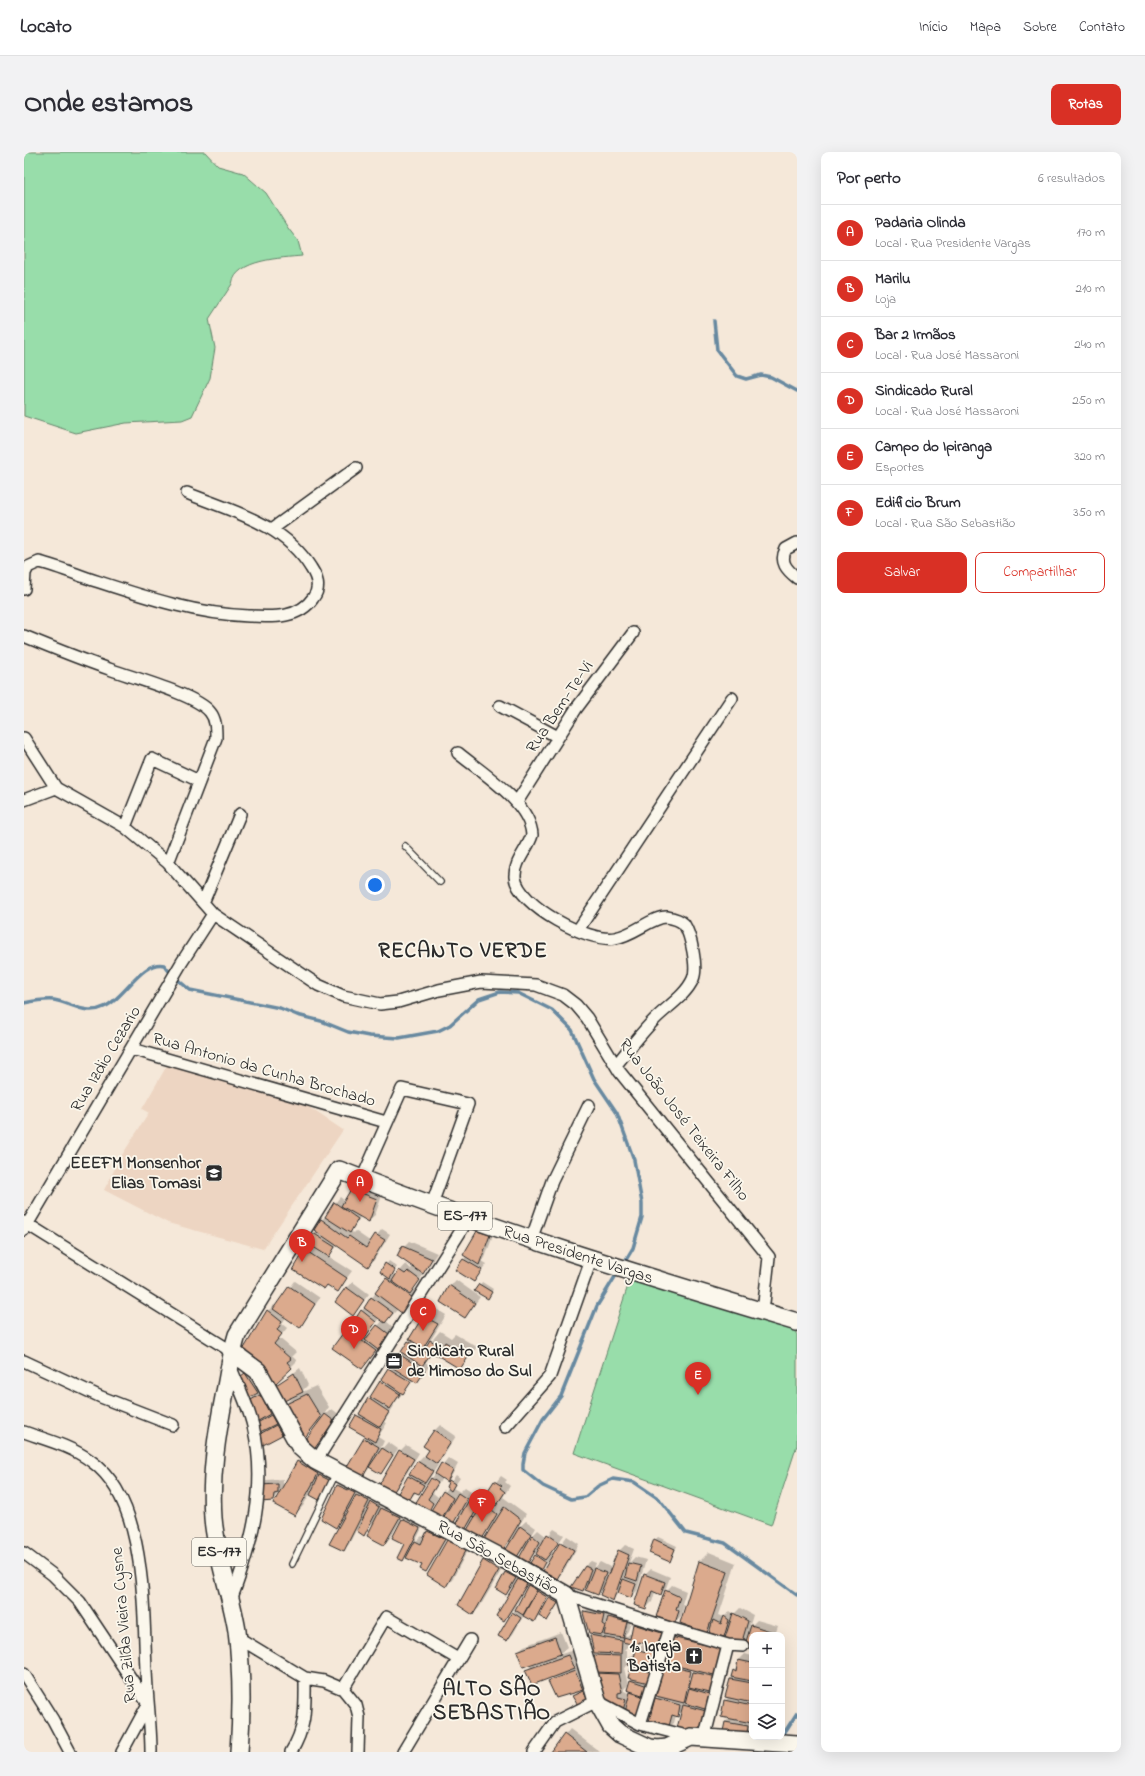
<!DOCTYPE html>
<html lang="pt">
<meta charset="utf-8">
<style>
:root{--surface:#fff;--page:#f2f2f3;--text:#2b2b33;--muted:#7c7c81;--line:#e1e1e2;--accent:#d93025}
body{margin:0;font-family:"Indie Flower",sans-serif;background:var(--page);color:var(--text)}
.controls{position:absolute;right:12px;bottom:12px;display:grid;overflow:hidden;border-radius:8px;box-shadow:0 4px 16px #0002}
.controls button{width:36px;height:36px;display:grid;place-items:center;padding:0;border:0;border-bottom:1px solid var(--line);background:var(--surface);color:var(--text);font:20px sans-serif}
.you{position:absolute;left:351px;top:733px;width:14px;height:14px;margin:-10px;border:3px solid #fff;border-radius:50%;background:#1a73e8;box-shadow:0 0 0 6px #1a73e833}
.badge{display:grid;place-items:center;width:26px;height:26px;border-radius:50%;background:var(--accent);color:#fff;font-size:13px;font-weight:700}
.pin{position:absolute;translate:-50% -33px;filter:drop-shadow(0 1px 2px #0008)}
.pin::after{content:'';position:absolute;top:21px;width:14px;height:12px;background:inherit;clip-path:polygon(0 0,100% 0,50% 100%)}
.list{margin:0;padding:0;list-style:none}
h2{display:flex;justify-content:space-between;align-items:center;height:52px;margin:0;padding:0 16px;font-size:17px}
h2 small{font-size:13px;font-weight:400;color:var(--muted)}
.list li{display:grid;grid-template-columns:26px 1fr auto;gap:12px;align-items:center;box-sizing:border-box;height:56px;padding:0 16px;border-top:1px solid var(--line)}
.list b{display:block;font-size:15px;white-space:nowrap}
.list p{margin:0;font-size:13px;white-space:nowrap;color:var(--muted)}
.list em{font-size:13px;font-style:normal;color:var(--muted)}
.actions{display:flex;gap:8px;padding:12px 16px}
.actions a{flex:1;padding:9px 0;border:1px solid var(--accent);border-radius:8px;text-align:center;font-size:14px;color:var(--accent)}
.actions .main{background:var(--accent);color:#fff}
.icon{flex:none;width:22px;height:22px;fill:none;stroke:currentColor;stroke-width:2;stroke-linecap:round;stroke-linejoin:round}
.map{position:relative;flex:none;width:773px;height:1600px;overflow:hidden;border-radius:8px}
header{display:flex;align-items:center;gap:24px;box-sizing:border-box;height:56px;padding:0 20px;background:var(--surface);border-bottom:1px solid var(--line)}
header strong{font-size:19px}
nav{display:flex;gap:22px;margin-inline-start:auto;font-size:14px}
.intro{display:flex;align-items:center;justify-content:space-between;box-sizing:border-box;height:96px;padding:0 24px}
h1{margin:0;font-size:28px}
.button{padding:10px 18px;border-radius:8px;background:var(--accent);color:#fff;font-size:14px;font-weight:700}
main{display:flex;gap:24px;padding:0 24px}
aside{flex:1;background:var(--surface);border-radius:8px;box-shadow:0 4px 16px #0002}
.map>svg:first-child{display:block}
.built{fill:#edd5c2}
.green{fill:#98ddaa;stroke:#62846a}
.shadow{fill:#0003;fill-rule:evenodd}
.lines{fill:none;stroke-linecap:round;stroke-linejoin:round}
.stream{stroke:#6789a0;stroke-width:3.5}
.building{fill:#dbaa8d;stroke:#2b2b2b}
.lane-casing{stroke:#2b2b2b;stroke-width:8}
.street-casing{stroke:#2b2b2b;stroke-width:14}
.primary-casing{stroke:#2b2b2b;stroke-width:20}
.lane{stroke:#fbf7ec;stroke-width:5.5}
.street{stroke:#fbf7ec;stroke-width:11}
.primary{stroke:#fbf7ec;stroke-width:17}
.labels{text-anchor:middle;dominant-baseline:central;stroke-width:3.5;stroke-linejoin:round;paint-order:stroke}
.shield{fill:#fbf7ec;stroke:#696865;stroke-width:1}
.shield-label{font-size:16px;font-weight:bold;fill:#2b2b2b}
.street-label{font-size:17px;fill:#2b2b2b;stroke:#fbf7ec}
.poi-label{font-size:17px;font-weight:bold;fill:#2b2b2b;stroke:#fbf7ec;text-anchor:end}
.district-label{font-size:21px;font-weight:bold;letter-spacing:1px;fill:#2b2b2b;stroke:#fbf7ec}
</style>
<header>
<strong>Locato</strong>
<nav><a>Início</a><a>Mapa</a><a>Sobre</a><a>Contato</a></nav>
</header>
<div class="intro"><h1>Onde estamos</h1><a class="button">Rotas</a></div>
<main>
<div class="map">
<svg width="773" height="1600" viewBox="0 0 773 1600">
<rect width="100%" height="100%" fill="#f5e8d9"/>
<filter id="ink" filterUnits="userSpaceOnUse"><feTurbulence type="fractalNoise" baseFrequency=".025" numOctaves="2"/><feDisplacementMap in="SourceGraphic" scale="8" xChannelSelector="R" yChannelSelector="G"/><feConvolveMatrix kernelMatrix="1 2 1 2 8 2 1 2 1" color-interpolation-filters="sRGB"/></filter>
<g filter="url(#ink)">
<path class="built" d="M145,910L268,944L319,978L239,1097L144,1071L80,1038L98,1003L125,961L118,957Z"/>
<path class="green" d="M0,0H181L194,14L219,21L242,41L264,76L274,89L278,104C258,106 212,107 208,132L185,167L191,196L186,226L168,264L158,268L102,271L52,281L0,264Z
M608,1121L773,1180V1293L747,1373L550,1301Z"/>
<path class="shadow" d="M334,1031L359,1041L351,1063L345,1068L337,1064L327,1079L329,1081L331,1079L347,1090L358,1077L366,1082L350,1108L344,1114L314,1093L304,1104L328,1119L313,1139L282,1099L288,1093L284,1091L298,1068L316,1045L321,1049Z
M460,1074L471,1078L461,1106L458,1109L463,1112L450,1129L440,1108L454,1080Z
M385,1089L413,1101L390,1137L394,1140L385,1155L374,1157L362,1169L370,1176L360,1191L338,1216L323,1178L364,1125L357,1120L365,1109L373,1115L369,1121L372,1124L382,1112L387,1117L389,1114L379,1095ZM355,1166L359,1168L345,1185L343,1183Z
M432,1128L456,1145L441,1165L426,1134Z
M271,1129L296,1146L276,1174L262,1165L258,1172L263,1176L255,1186L272,1200L268,1204L273,1209L251,1231L244,1159L250,1153L252,1155Z
M329,1130L345,1142L329,1162L323,1136Z
M458,1130L469,1137L466,1143L456,1133Z
M409,1155L422,1163L408,1186L402,1192L404,1193L416,1179L427,1186L431,1182L453,1195L436,1216L409,1200L401,1210L406,1213L398,1224L393,1230L389,1228L369,1253L370,1254L360,1270L363,1271L354,1285L360,1289L355,1300L364,1290L374,1297L357,1321L347,1314L339,1324L340,1286L343,1284L327,1275L387,1187L400,1164Z
M276,1216L284,1233L276,1241L292,1234L305,1255L299,1264L308,1257L316,1263L291,1294L294,1273L292,1272L280,1286L261,1253L271,1242L253,1234Z
M224,1218L240,1234L233,1241L218,1224Z
M242,1237L251,1255L244,1263L253,1258L257,1265L250,1272L258,1268L263,1276L257,1282L235,1283L243,1275L231,1273L238,1266L224,1250L231,1243Z
M416,1273L432,1284L419,1305L412,1312L414,1313L400,1335L395,1341L392,1340L385,1348L384,1324L393,1310L399,1304L402,1305L406,1298L410,1279Z
M382,1293L395,1301L375,1334L369,1340L376,1299Z
M283,1300L302,1312L297,1322L302,1317L312,1323L297,1347L286,1342L279,1354L270,1363L251,1352L274,1309Z
M424,1306L434,1312L428,1323L423,1329L418,1326L409,1341L414,1345L410,1352L404,1357L393,1352L408,1326Z
M432,1323L436,1326L429,1336L436,1340L441,1335L450,1341L456,1334L464,1340L477,1324L483,1328L481,1330L486,1334L479,1345L502,1362L493,1377L502,1369L512,1376L506,1386L514,1378L523,1385L530,1377L540,1383L528,1400L531,1401L543,1384L555,1392L539,1420L533,1426L527,1406L517,1416L512,1404L514,1402L512,1400L504,1410L501,1395L493,1404L488,1388L479,1397L467,1376L458,1385L449,1369L441,1377L438,1361L429,1370L426,1356L418,1364L420,1340ZM463,1342L467,1345L453,1361H452Z
M259,1327V1334L249,1348L237,1334L243,1328Z
M320,1328L336,1335L331,1345L339,1337L350,1343L346,1352L354,1345L360,1349L356,1358L364,1350L381,1359L376,1369L384,1361L401,1370L391,1390L398,1384L401,1386L410,1374L426,1381L407,1413L401,1419L399,1413L382,1404L379,1408L381,1392L375,1371L366,1386L360,1392L348,1371L340,1382L332,1378L325,1392L319,1398V1367L312,1374L298,1367L314,1333Z
M430,1383L447,1392L428,1428L422,1434L424,1389Z
M634,1385L653,1394L646,1409L631,1388Z
M601,1393L610,1397L605,1411L611,1405L622,1408L613,1439L607,1445L595,1440L588,1448L580,1436L574,1442L565,1431L558,1438L561,1414L567,1409L572,1411L570,1417L576,1410L588,1416L595,1399Z
M685,1400L712,1411L695,1463L700,1465L706,1459L710,1462L716,1456L729,1463L725,1476L733,1468L754,1474L751,1483H728V1494L723,1488L718,1493L708,1490L681,1579L659,1558L652,1563L650,1571L644,1577L632,1547L636,1544L633,1543L641,1513L644,1511L648,1485L657,1476L702,1487L704,1479L700,1484L688,1475L683,1480L660,1453L657,1464L651,1470L642,1439L648,1433L662,1439L658,1452L662,1453L676,1409ZM668,1514L670,1515L663,1541H661Z
M466,1403L481,1412L455,1456L449,1461L460,1409Z
M488,1415L497,1420L492,1430L500,1422L508,1426L486,1462L480,1468L491,1433L481,1442L482,1421Z
M627,1417L646,1425L642,1436L637,1442L631,1440L628,1450L622,1456L621,1423Z
M511,1428L518,1432L514,1440L520,1434L528,1439L525,1447L531,1440L539,1445L523,1468L515,1463L509,1469L500,1463L489,1482L483,1488L489,1461L504,1435Z
M567,1453L585,1457L583,1467H585L591,1460L609,1464L604,1479L601,1483L603,1484L608,1480L610,1473L616,1467L643,1475L639,1488L634,1493L638,1495L621,1558L604,1552L599,1557L573,1522L575,1520L571,1504L575,1501L571,1500L567,1483L570,1481L561,1459ZM603,1490L613,1493L617,1490L620,1491L607,1505L605,1512L610,1513L608,1515L609,1526L604,1537L609,1539L607,1542L600,1539V1537L604,1533L600,1516L603,1514V1498H600L603,1495Z
M537,1480L543,1495L534,1503L550,1498L555,1511L550,1516L557,1514L564,1531L558,1536L565,1534L569,1541L563,1547L549,1544L555,1538L526,1529L532,1523L502,1519L511,1510L494,1499L500,1494Z
M721,1502L728,1504V1581L722,1587L701,1570L706,1566L701,1549L705,1545L706,1527L710,1519L714,1514L715,1508Z
M546,1577L576,1600H528Z"/>
<g class="lines">
<path class="stream" d="M690,169L693,198L713,224L722,227L737,223L747,225L773,239
M0,851C10,849 20,847 30,848C48,851 62,864 80,855C100,847 118,808 140,813L148,823L166,838L256,856L273,863L297,869L324,880L345,884L375,886L414,879L426,873L455,847L476,840L494,841L528,858L548,878L570,927L593,961L610,1008L618,1051V1065L609,1096L600,1111
M594,1120L573,1154L537,1244L519,1267L501,1301L499,1312V1318L519,1334L547,1347L561,1345L574,1334L589,1327L610,1330L635,1347L662,1381L701,1391L773,1443
M757,1586L773,1561"/>
</g>
<path class="building" d="M327,1037L353,1047L345,1070L317,1054Z
M310,1050L334,1067L326,1081L301,1065Z
M297,1067L323,1086L325,1084L342,1096L351,1082L361,1088L344,1115L290,1078Z
M453,1079L466,1083L455,1113L439,1103Z
M289,1081L311,1095L305,1105L283,1091Z
M378,1094L408,1107L399,1122L373,1104Z
M281,1098L323,1126L314,1140L303,1133L300,1137L269,1118Z
M439,1107L458,1118L450,1130L431,1118Z
M361,1111L371,1118L366,1127L356,1120Z
M375,1118L381,1122L384,1119L396,1128L386,1142L368,1129Z
M362,1126L389,1146L379,1162L351,1141Z
M455,1132L468,1140L464,1147L450,1139Z
M425,1133L451,1151L441,1166L416,1150Z
M265,1134L291,1152L276,1176L249,1157Z
M322,1135L340,1148L329,1164L311,1150Z
M347,1145L369,1161L361,1171L340,1156Z
M243,1158L258,1170L253,1178L258,1182L250,1192L267,1207L263,1210L268,1216L251,1232L219,1198Z
M337,1158L352,1170L339,1188L325,1177Z
M399,1164L414,1172L399,1196L385,1187Z
M353,1173L365,1182L354,1198L341,1188Z
M322,1177L352,1199L338,1217L308,1196Z
M406,1188L418,1195L421,1190L445,1204L436,1217L401,1196Z
M384,1189L406,1203L398,1214L377,1200Z
M375,1202L401,1219L393,1231L366,1214Z
M364,1216L387,1230L379,1242L357,1227Z
M221,1221L234,1241L222,1247L217,1224Z
M270,1221L279,1240L260,1249L252,1233Z
M356,1229L376,1242L366,1257L346,1245Z
M283,1242L297,1265L279,1288L260,1253Z
M236,1243L246,1262L231,1271L223,1250Z
M344,1246L365,1260L356,1275L335,1262Z
M301,1262L310,1269L291,1296L282,1287Z
M247,1263L252,1272L234,1281L230,1273Z
M332,1263L357,1277L351,1290L325,1275Z
M252,1273L258,1283L239,1293L234,1283Z
M410,1278L427,1290L413,1312L401,1304L405,1298L399,1294Z
M340,1286L355,1295L339,1325L322,1316Z
M358,1296L369,1303L357,1322L345,1315Z
M375,1298L390,1307L369,1341L355,1333Z
M273,1309L294,1322L271,1364L249,1352Z
M393,1309L409,1319L401,1331L385,1322Z
M417,1311L429,1318L423,1330L411,1322Z
M295,1323L307,1329L297,1349L286,1343Z
M384,1324L400,1333L395,1342L390,1340L385,1349L373,1343Z
M407,1326L414,1331L404,1347L409,1351L405,1359L391,1352Z
M425,1328L431,1332L427,1339L422,1335Z
M470,1329L478,1334L476,1336L481,1340L472,1354L464,1349L466,1346L461,1343Z
M254,1332V1341L250,1342L249,1349L237,1350L236,1333Z
M313,1333L331,1341L312,1376L297,1367Z
M419,1339L429,1346L418,1366L406,1360Z
M450,1339L459,1346L441,1378L431,1373Z
M434,1341L443,1347L429,1372L419,1366Z
M332,1343L345,1349L320,1399L305,1392Z
M347,1350L355,1355L340,1384L333,1379Z
M463,1354L473,1362L458,1387L443,1378L455,1358L458,1361Z
M480,1355L497,1368L479,1398L460,1387Z
M357,1356L376,1365L360,1393L343,1384Z
M378,1367L396,1376L379,1409L373,1406L380,1392L368,1386Z
M496,1374L507,1382L493,1405L481,1399Z
M403,1379L421,1387L402,1420L396,1417L398,1413L382,1406L391,1389L397,1392Z
M523,1382L535,1390L521,1408L512,1402Z
M508,1383L516,1390L504,1411L495,1406Z
M630,1387L651,1397L646,1410L625,1401Z
M423,1388L442,1398L422,1435L403,1423Z
M536,1390L550,1398L533,1427L519,1419Z
M594,1398L605,1403L589,1449L576,1443Z
M511,1403L521,1410L517,1418L506,1411Z
M459,1408L475,1418L449,1463L434,1453Z
M675,1409L704,1420L683,1481L656,1471Z
M604,1411L617,1414L613,1429L601,1425Z
M561,1414L567,1417L559,1439L547,1435Z
M570,1416L582,1421L574,1443L561,1438Z
M481,1420L492,1426L482,1443L472,1437Z
M620,1422L641,1430L637,1443L628,1439L622,1457L610,1453Z
M494,1427L503,1432L480,1469L472,1464Z
M599,1427L612,1432L607,1446L594,1441Z
M504,1433L513,1438L499,1463L491,1458Z
M641,1438L656,1445L652,1457L655,1459L651,1471L632,1465Z
M513,1439L523,1445L510,1470L499,1464Z
M525,1446L534,1451L523,1469L515,1464Z
M560,1459L580,1463L578,1472L581,1474L578,1483L565,1481L559,1461Z
M488,1460L497,1466L483,1489L474,1484Z
M709,1461L724,1469L719,1486L721,1487L719,1494L700,1489Z
M700,1464L705,1468L700,1485L685,1481L689,1468L697,1472Z
M584,1465L603,1470L599,1486L580,1483Z
M609,1472L638,1481L633,1495L615,1490L614,1494L599,1490L600,1485L606,1487Z
M727,1473L749,1480L748,1483H728V1495L721,1493Z
M566,1483L598,1489L597,1502L570,1501Z
M531,1485L537,1502L499,1515L493,1499Z
M647,1485L700,1497L694,1524L641,1511Z
M612,1497L622,1500V1497L633,1501L629,1519L604,1513L606,1505L610,1506Z
M544,1503L550,1517L508,1533L501,1518Z
M570,1503L597,1504V1521L572,1520Z
M714,1508L728,1511V1529L707,1525L709,1518L712,1520Z
M640,1513L667,1519L660,1551L632,1544Z
M607,1515L628,1520L625,1531L604,1526Z
M551,1519L559,1538L532,1546L524,1529Z
M669,1520L693,1525L690,1541L665,1535Z
M572,1521L594,1522L598,1540L594,1541V1545L602,1547L599,1559L578,1544Z
M706,1527L728,1531V1551L701,1545Z
M606,1528L624,1534L621,1544L603,1538Z
M665,1536L689,1543L684,1558L661,1551Z
M559,1539L564,1548L553,1552L548,1544Z
M606,1540L621,1545L615,1565L601,1560Z
M631,1546L656,1553L654,1565L648,1563L644,1578L624,1573Z
M700,1548L728,1554V1571L697,1565Z
M659,1553L682,1559L675,1586L652,1580Z
M701,1570L724,1574L722,1588L698,1584Z
M540,1582L563,1600H527Z"/>
<g class="lines">
<defs>
<path id="lane" d="M381,694L416,730
M268,1412L312,1321"/>
<path id="street" d="M248,377L332,316
M773,391L762,397C755,410 763,418 773,426
M0,437L1,421L4,415L15,410C32,414 49,421 66,427C118,444 170,462 225,464C248,465 275,467 289,446C297,436 293,425 287,416C259,371 209,360 163,341
M0,484C29,496 59,508 88,518C110,526 173,543 186,560C192,567 192,577 192,586L144,711
M476,554L534,585
M0,586L32,636L101,675L144,711L189,762L294,833L319,844L356,852L374,850L415,838L457,830L512,833L539,843L552,853L563,866L595,919L745,1105L739,1160
M434,601C458,621 506,650 508,683C504,697 490,710 491,725C494,754 565,791 591,786C610,783 629,764 643,765C649,766 656,768 660,772C667,783 674,816 669,827C662,843 643,855 631,867C617,881 605,897 592,913
M0,648L32,636
M493,650L552,557L609,481
M101,675L128,607L175,629
M179,751L216,662
M554,778L708,546
M108,897L362,970
M338,1027L378,937L444,952L408,1052
M0,1070L207,1199
M0,1078L158,810L189,762
M507,1088L528,1029L565,953
M0,1209L77,1245L149,1273
M206,1214C214,1233 224,1253 229,1274C244,1334 228,1392 207,1448
M481,1275L526,1224L567,1108
M0,1280C23,1288 47,1294 67,1309C123,1348 119,1457 122,1518C123,1546 127,1573 127,1600
M292,1309L445,1066
M0,1401L29,1423L56,1450L124,1552L98,1600
M542,1443L646,1476L704,1493L719,1494
M213,1485L281,1526L300,1529L319,1537L332,1553L335,1565L334,1600
M0,1522L29,1568L46,1600
M319,1537L362,1465L434,1507
M616,1572L646,1476
M680,1587L704,1493
M267,1600C283,1574 281,1555 281,1526
M379,1600L446,1488
M510,1600L531,1570L573,1549L616,1572L667,1585"/>
<path id="primary" d="M207,1199L234,1219L276,1295L292,1309L478,1406L542,1443L573,1549L587,1574L596,1582L626,1596L634,1597L643,1596L667,1585L773,1592
M215,1600C218,1560 218,1519 213,1479C207,1441 192,1404 189,1366C186,1323 193,1281 201,1240C205,1220 207,1202 213,1183L315,1018C465,1077 619,1124 773,1170"/>
</defs>
<use href="#lane" class="lane-casing"/>
<use href="#street" class="street-casing"/>
<use href="#primary" class="primary-casing"/>
<use href="#lane" class="lane"/>
<use href="#street" class="street"/>
<use href="#primary" class="primary"/>
</g>
</g>
<defs>
<symbol id="school-square" viewBox="-11 -11 22 22"><rect x="-9" y="-9" width="18" height="18" rx="4" fill="#2b2b2b" stroke="#fbf7ec"/><path d="M0-5L7-2L0 1L-7-2ZM-4 1L0 2.5L4 1V4Q0 6-4 4Z" fill="#fff"/></symbol>
<symbol id="office-square" viewBox="-11 -11 22 22"><rect x="-9" y="-9" width="18" height="18" rx="4" fill="#2b2b2b" stroke="#fbf7ec"/><path d="M-6-3h4V-5.5h4V-3h4V5H-6ZM-1-4.5V-3h2v-1.5ZM-6 0V1H6V0Z" fill="#fff"/></symbol>
<symbol id="church-square" viewBox="-11 -11 22 22"><rect x="-9" y="-9" width="18" height="18" rx="4" fill="#2b2b2b" stroke="#fbf7ec"/><path d="M-1.2-6h2.4v3.5h3.3v2.4h-3.3V6h-2.4V-.1h-3.3v-2.4h3.3Z" fill="#fff"/></symbol>
</defs>
<g fill-rule="evenodd">
<use href="#school-square" x="180" y="1011" width="20" height="20"/>
<use href="#office-square" x="360" y="1199" width="20" height="20"/>
<use href="#church-square" x="660" y="1494" width="20" height="20"/>
</g>
<g class="labels">
<g class="shield">
<rect x="414" y="1050" width="54" height="28" rx="3"/>
<rect x="168" y="1386" width="54" height="28" rx="3"/>
</g>
<g class="shield-label">
<text x="441" y="1064">ES-177</text>
<text x="195" y="1400">ES-177</text>
</g>
<g class="street-label">
<text transform="translate(536 555) rotate(-56)">Rua Bem-Te-Vi</text>
<text transform="translate(82 907) rotate(-59)">Rua Izdio Cezario</text>
<text transform="translate(240 918) rotate(16)">Rua Antonio da Cunha Brochado</text>
<text transform="translate(660 968) rotate(52)">Rua João José Teixeira Filho</text>
<text transform="translate(554 1103) rotate(18)">Rua Presidente Vargas</text>
<text transform="translate(474 1406) rotate(29)">Rua São Sebastião</text>
<text transform="translate(100 1473) rotate(-95)">Rua Zilda Vieira Cysne</text>
</g>
<g class="poi-label">
<text x="177" y="1011">EEEFM Monsenhor<tspan x="177" dy="20">Elias Tomasi</tspan></text>
<text x="383" y="1199" text-anchor="start">Sindicato Rural<tspan x="383" dy="20">de Mimoso do Sul</tspan></text>
<text x="657" y="1494">1ª Igreja<tspan x="657" dy="20">Batista</tspan></text>
</g>
<g class="district-label">
<text x="439" y="800">RECANTO VERDE</text>
<text x="468" y="1538">ALTO SÃO<tspan x="468" dy="24">SEBASTIÃO</tspan></text>
</g>
</g>
</svg>
<div class="controls">
<button>+</button>
<button>−</button>
<button><svg class="icon" aria-label="layers" viewBox="0 0 24 24"><path d="M12 4l9 5-9 5-9-5zM3 14l9 5 9-5"/></svg></button>
</div>
<div class="you"></div>
<div class="pin badge" style="left:336px;top:1050px">A</div>
<div class="pin badge" style="left:278px;top:1110px">B</div>
<div class="pin badge" style="left:399px;top:1179px">C</div>
<div class="pin badge" style="left:330px;top:1197px">D</div>
<div class="pin badge" style="left:674px;top:1243px">E</div>
<div class="pin badge" style="left:458px;top:1370px">F</div>
</div>
<aside>
<h2>Por perto<small>6 resultados</small></h2>
<ul class="list">
<li><span class="badge">A</span><div><b>Padaria Olinda</b><p>Local · Rua Presidente Vargas</p></div><em>170 m</em></li>
<li><span class="badge">B</span><div><b>Marilu</b><p>Loja</p></div><em>210 m</em></li>
<li><span class="badge">C</span><div><b>Bar 2 Irmãos</b><p>Local · Rua José Massaroni</p></div><em>240 m</em></li>
<li><span class="badge">D</span><div><b>Sindicado Rural</b><p>Local · Rua José Massaroni</p></div><em>250 m</em></li>
<li><span class="badge">E</span><div><b>Campo do Ipiranga</b><p>Esportes</p></div><em>320 m</em></li>
<li><span class="badge">F</span><div><b>Edificio Brum</b><p>Local · Rua São Sebastião</p></div><em>350 m</em></li>
</ul>
<div class="actions"><a class="main">Salvar</a><a>Compartilhar</a></div>
</aside>
</main>
